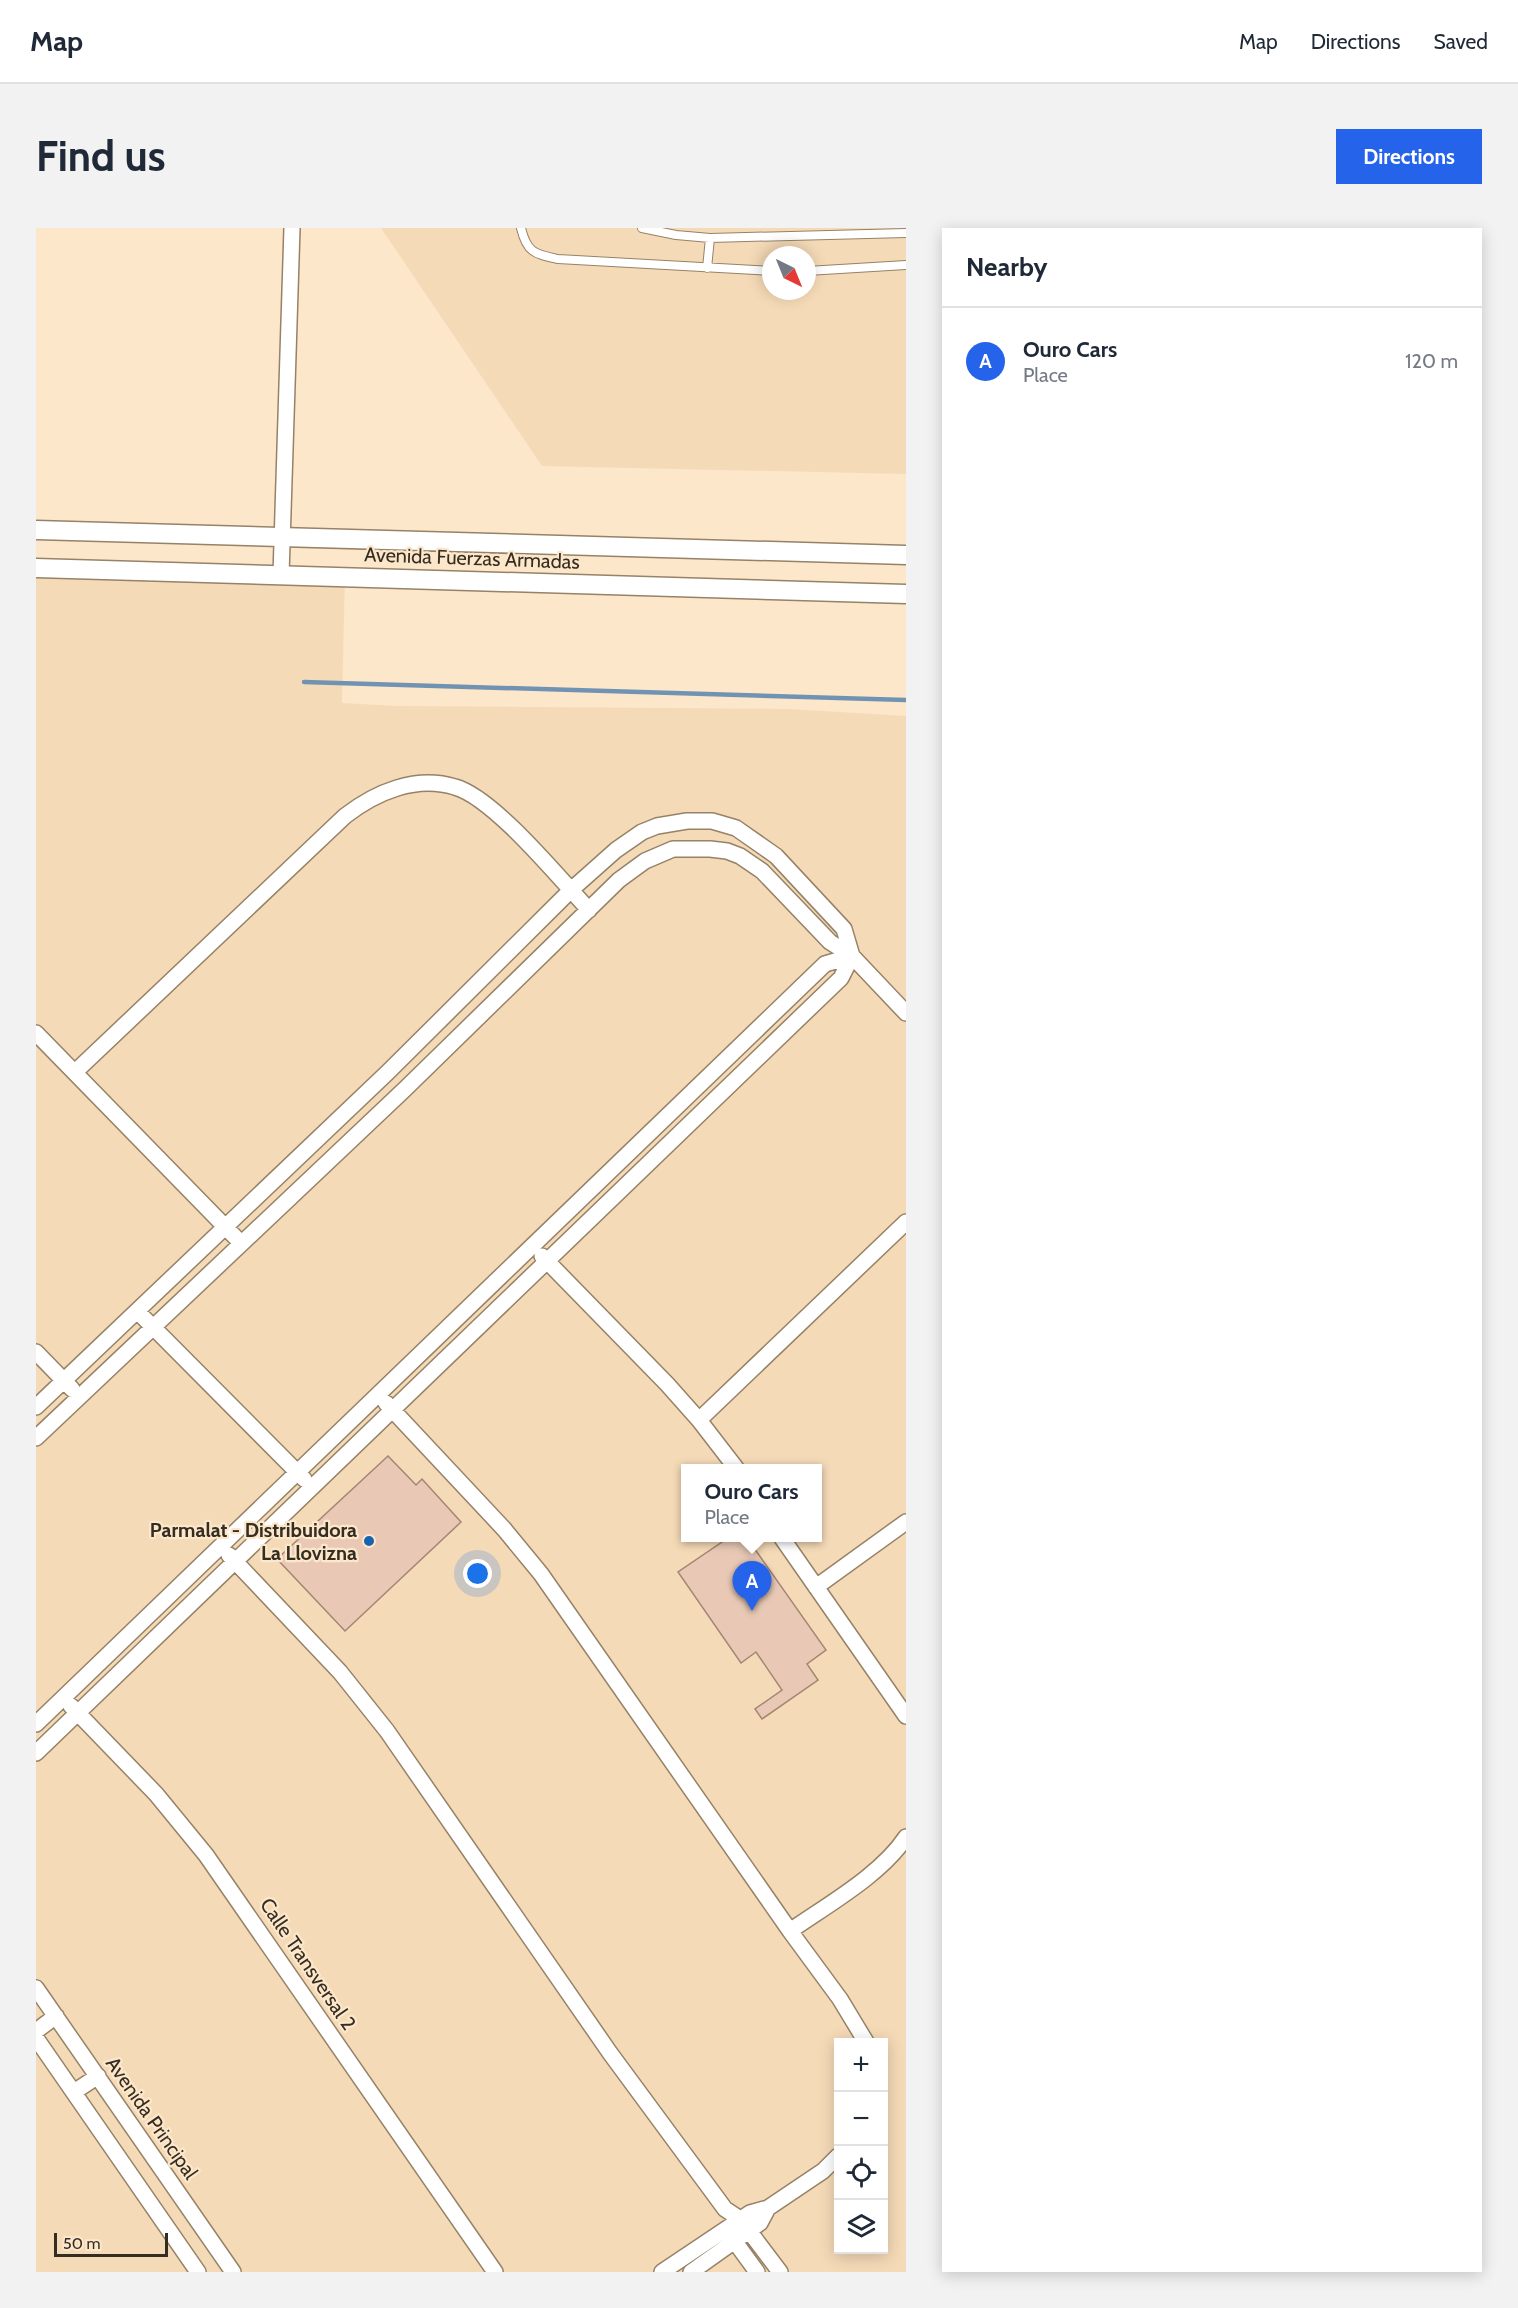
<!DOCTYPE html>
<meta charset="utf-8">
<style>
:root{--surface:#fff;--page:#f2f2f3;--text:#1f2937;--muted:#747a83;--line:#e0e1e3;--accent:#2563eb}
body{margin:0;font-family:Cabin,sans-serif;background:var(--page);color:var(--text)}
.controls{position:absolute;right:18px;bottom:18px;display:grid;overflow:hidden;border-radius:0px;box-shadow:0 3px 15px #0003}
.controls button{width:54px;height:54px;display:grid;place-items:center;padding:0;border:0;border-bottom:2px solid var(--line);background:var(--surface);color:var(--text);font:30px sans-serif}
.compass{position:absolute;left:726px;top:18px;width:54px;height:54px;border-radius:50%;background:var(--surface);box-shadow:0 3px 15px #0003;rotate:137deg}
.scale{position:absolute;left:18px;bottom:15px;width:114px;box-sizing:border-box;padding-left:6px;border:3px solid #352d22;border-top:0;font-size:16px;line-height:21px;white-space:nowrap;color:#352d22;-webkit-text-stroke:4px #fde7ca;paint-order:stroke}
.you{position:absolute;left:442px;top:1346px;width:21px;height:21px;margin:-15px;border:4px solid #fff;border-radius:50%;background:#1a73e8;box-shadow:0 0 0 9px #1a73e833}
.badge{display:grid;place-items:center;width:39px;height:39px;border-radius:50%;background:var(--accent);color:#fff;font-size:20px;font-weight:700}
.pin{position:absolute;translate:-50% -50px;filter:drop-shadow(0 2px 3px #0008)}
.pin::after{content:'';position:absolute;top:32px;width:21px;height:18px;background:inherit;clip-path:polygon(0 0,100% 0,50% 100%)}
.popup{position:absolute;left:645px;top:1236px;width:141px;height:78px;box-sizing:border-box;display:grid;place-content:center;border-radius:0px;background:var(--surface);filter:drop-shadow(0 2px 4px #0005);font-size:20px;white-space:nowrap;color:var(--muted)}
.popup b{font-size:22px;color:var(--text)}
.popup::after{content:'';position:absolute;left:50%;top:100%;margin-left:-12px;border:12px solid transparent;border-top-color:var(--surface)}
.list{margin:0;padding:0;list-style:none}
h2{display:flex;justify-content:space-between;align-items:center;height:78px;margin:0;padding:0 24px;font-size:26px}
h2 small{font-size:20px;font-weight:400;color:var(--muted)}
.list li{display:grid;grid-template-columns:39px 1fr auto;gap:18px;align-items:center;box-sizing:border-box;height:108px;padding:0 24px;border-top:2px solid var(--line)}
.list b{display:block;font-size:22px;white-space:nowrap}
.list p{margin:0;font-size:20px;white-space:nowrap;color:var(--muted)}
.list em{font-size:20px;font-style:normal;color:var(--muted)}
.icon{flex:none;width:33px;height:33px;fill:none;stroke:currentColor;stroke-width:2;stroke-linecap:round;stroke-linejoin:round}
.map{position:relative;flex:none;width:870px;height:2044px;overflow:hidden;border-radius:0px}
header{display:flex;align-items:center;gap:36px;box-sizing:border-box;height:84px;padding:0 30px;background:var(--surface);border-bottom:2px solid var(--line)}
header strong{font-size:28px}
nav{display:flex;gap:33px;margin-inline-start:auto;font-size:21px}
.intro{display:flex;align-items:center;justify-content:space-between;box-sizing:border-box;height:144px;padding:0 36px}
h1{margin:0;font-size:42px}
.button{padding:15px 27px;border-radius:0px;background:var(--accent);color:#fff;font-size:21px;font-weight:700}
main{display:flex;gap:36px;padding:0 36px}
aside{flex:1;background:var(--surface);border-radius:0px;box-shadow:0 3px 15px #0003}
.map>svg:first-child{display:block}
.built{fill:#f5dab7;fill-rule:evenodd}
.lines{fill:none;stroke-linecap:round;stroke-linejoin:round}
.stream{stroke:#7193b3;stroke-width:4.5}
.building{fill:#e9c9b5;stroke:#a38673;stroke-width:1.5}
.service-casing{stroke:#968267;stroke-width:10}
.minor-casing{stroke:#968267;stroke-width:18}
.tertiary-casing{stroke:#968267;stroke-width:21}
.service{stroke:#fff;stroke-width:8}
.minor{stroke:#fff;stroke-width:15}
.tertiary{stroke:#fff;stroke-width:18}
.poi-dot{fill:#1763b2;stroke:#fde7ca;stroke-width:2}
.labels{text-anchor:middle;dominant-baseline:central;stroke-width:4.5;stroke-linejoin:round;paint-order:stroke}
.street-label{font-size:20px;fill:#352d22;stroke:#fde7ca}
.poi-label{font-size:20px;font-weight:bold;fill:#352d22;stroke:#fde7ca;text-anchor:end}
</style>
<header>
<strong>Map</strong>
<nav><a>Map</a><a>Directions</a><a>Saved</a></nav>
</header>
<div class="intro"><h1>Find us</h1><a class="button">Directions</a></div>
<main>
<div class="map">
<svg width="870" height="2044" viewBox="0 0 870 2044">
<rect width="100%" height="100%" fill="#fde7ca"/>
<path class="built" d="M345,0H870V246L506,238ZM735,27H771V63H735Z
M0,340L309,349L306,475L362,478L753,481L870,488V2044H0ZM650,1240H782V1310H650ZM802,1814H848V2022H802Z"/>
<g class="lines">
<path class="stream" d="M268,454L870,472"/>
</g>
<path class="building" d="M352,1228L380,1257L386,1251L425,1294L309,1403L241,1331Z
M692,1310H711L790,1422L771,1436L782,1452L726,1491L719,1481L746,1462L720,1424L705,1435L642,1344Z"/>
<g class="lines">
<defs>
<path id="service" d="M485,0C491,25 499,26 522,31L735,43
M606,0L640,7L674,10L870,5
M671,40L674,10
M771,43L870,37"/>
<path id="minor" d="M245,347L256,0
M0,805L205,1015
M39,844L309,588C340,564 380,547 419,559C458,570 523,650 553,682
M506,1028L631,1156L663,1192L700,1240
M101,1083L268,1251
M0,1124L36,1161
M350,1175L468,1301L505,1346L754,1703L804,1771L830,1814
M0,1179L352,844L535,662L580,622L606,604L621,598L651,593H676L700,600L740,628L808,701L816,728L805,750L0,1525
M663,1192L870,994
M0,1210L369,861L583,652L609,633L637,621H674L691,623L704,628L726,643L794,714L816,728L870,785
M746,1310L870,1488
M193,1327L304,1444L351,1503L574,1825L689,1981L704,1991L744,2044
M780,1359L870,1294
M35,1478L120,1566L170,1627L459,2044
M0,1496L789,736L816,728
M754,1703C791,1677 845,1647 870,1609
M0,1760L197,2044
M0,1803L20,1788
M0,1810L162,2044
M38,1864L62,1848
M694,2007L721,2044
M626,2044L714,1985L732,1980L787,1943L802,1928
M655,2044L724,1995L732,1980"/>
<path id="tertiary" d="M0,302L870,327
M0,340L870,366"/>
</defs>
<use href="#service" class="service-casing"/>
<use href="#minor" class="minor-casing"/>
<use href="#tertiary" class="tertiary-casing"/>
<use href="#service" class="service"/>
<use href="#minor" class="minor"/>
<use href="#tertiary" class="tertiary"/>
</g>
<circle class="poi-dot" cx="333" cy="1313" r="6"/>
<g class="labels">
<g class="street-label">
<text transform="translate(436 330) rotate(2)">Avenida Fuerzas Armadas</text>
<text transform="translate(272 1736) rotate(56)">Calle Transversal 2</text>
<text transform="translate(116 1890) rotate(55)">Avenida Principal</text>
</g>
<g class="poi-label">
<text x="321" y="1302">Parmalat - Distribuidora<tspan x="321" dy="23">La Llovizna</tspan></text>
</g>
</g>
</svg>
<div class="controls">
<button>+</button>
<button>−</button>
<button><svg class="icon" aria-label="locate" viewBox="0 0 24 24"><circle cx="12" cy="12" r="6"/><path d="M12 2v4M12 18v4M2 12h4M18 12h4"/></svg></button>
<button><svg class="icon" aria-label="layers" viewBox="0 0 24 24"><path d="M12 4l9 5-9 5-9-5zM3 14l9 5 9-5"/></svg></button>
</div>
<svg class="compass" viewBox="-18 -18 36 36"><path d="M0-13l5 13h-10z" fill="#e53935"/><path d="M0 13l5-13h-10z" fill="#747a83"/></svg>
<div class="scale">50 m</div>
<div class="you"></div>
<div class="pin badge" style="left:716px;top:1383px">A</div>
<div class="popup"><b>Ouro Cars</b>Place</div>
</div>
<aside>
<h2>Nearby<small></small></h2>
<ul class="list">
<li><span class="badge">A</span><div><b>Ouro Cars</b><p>Place</p></div><em>120 m</em></li>
</ul>
</aside>
</main>
